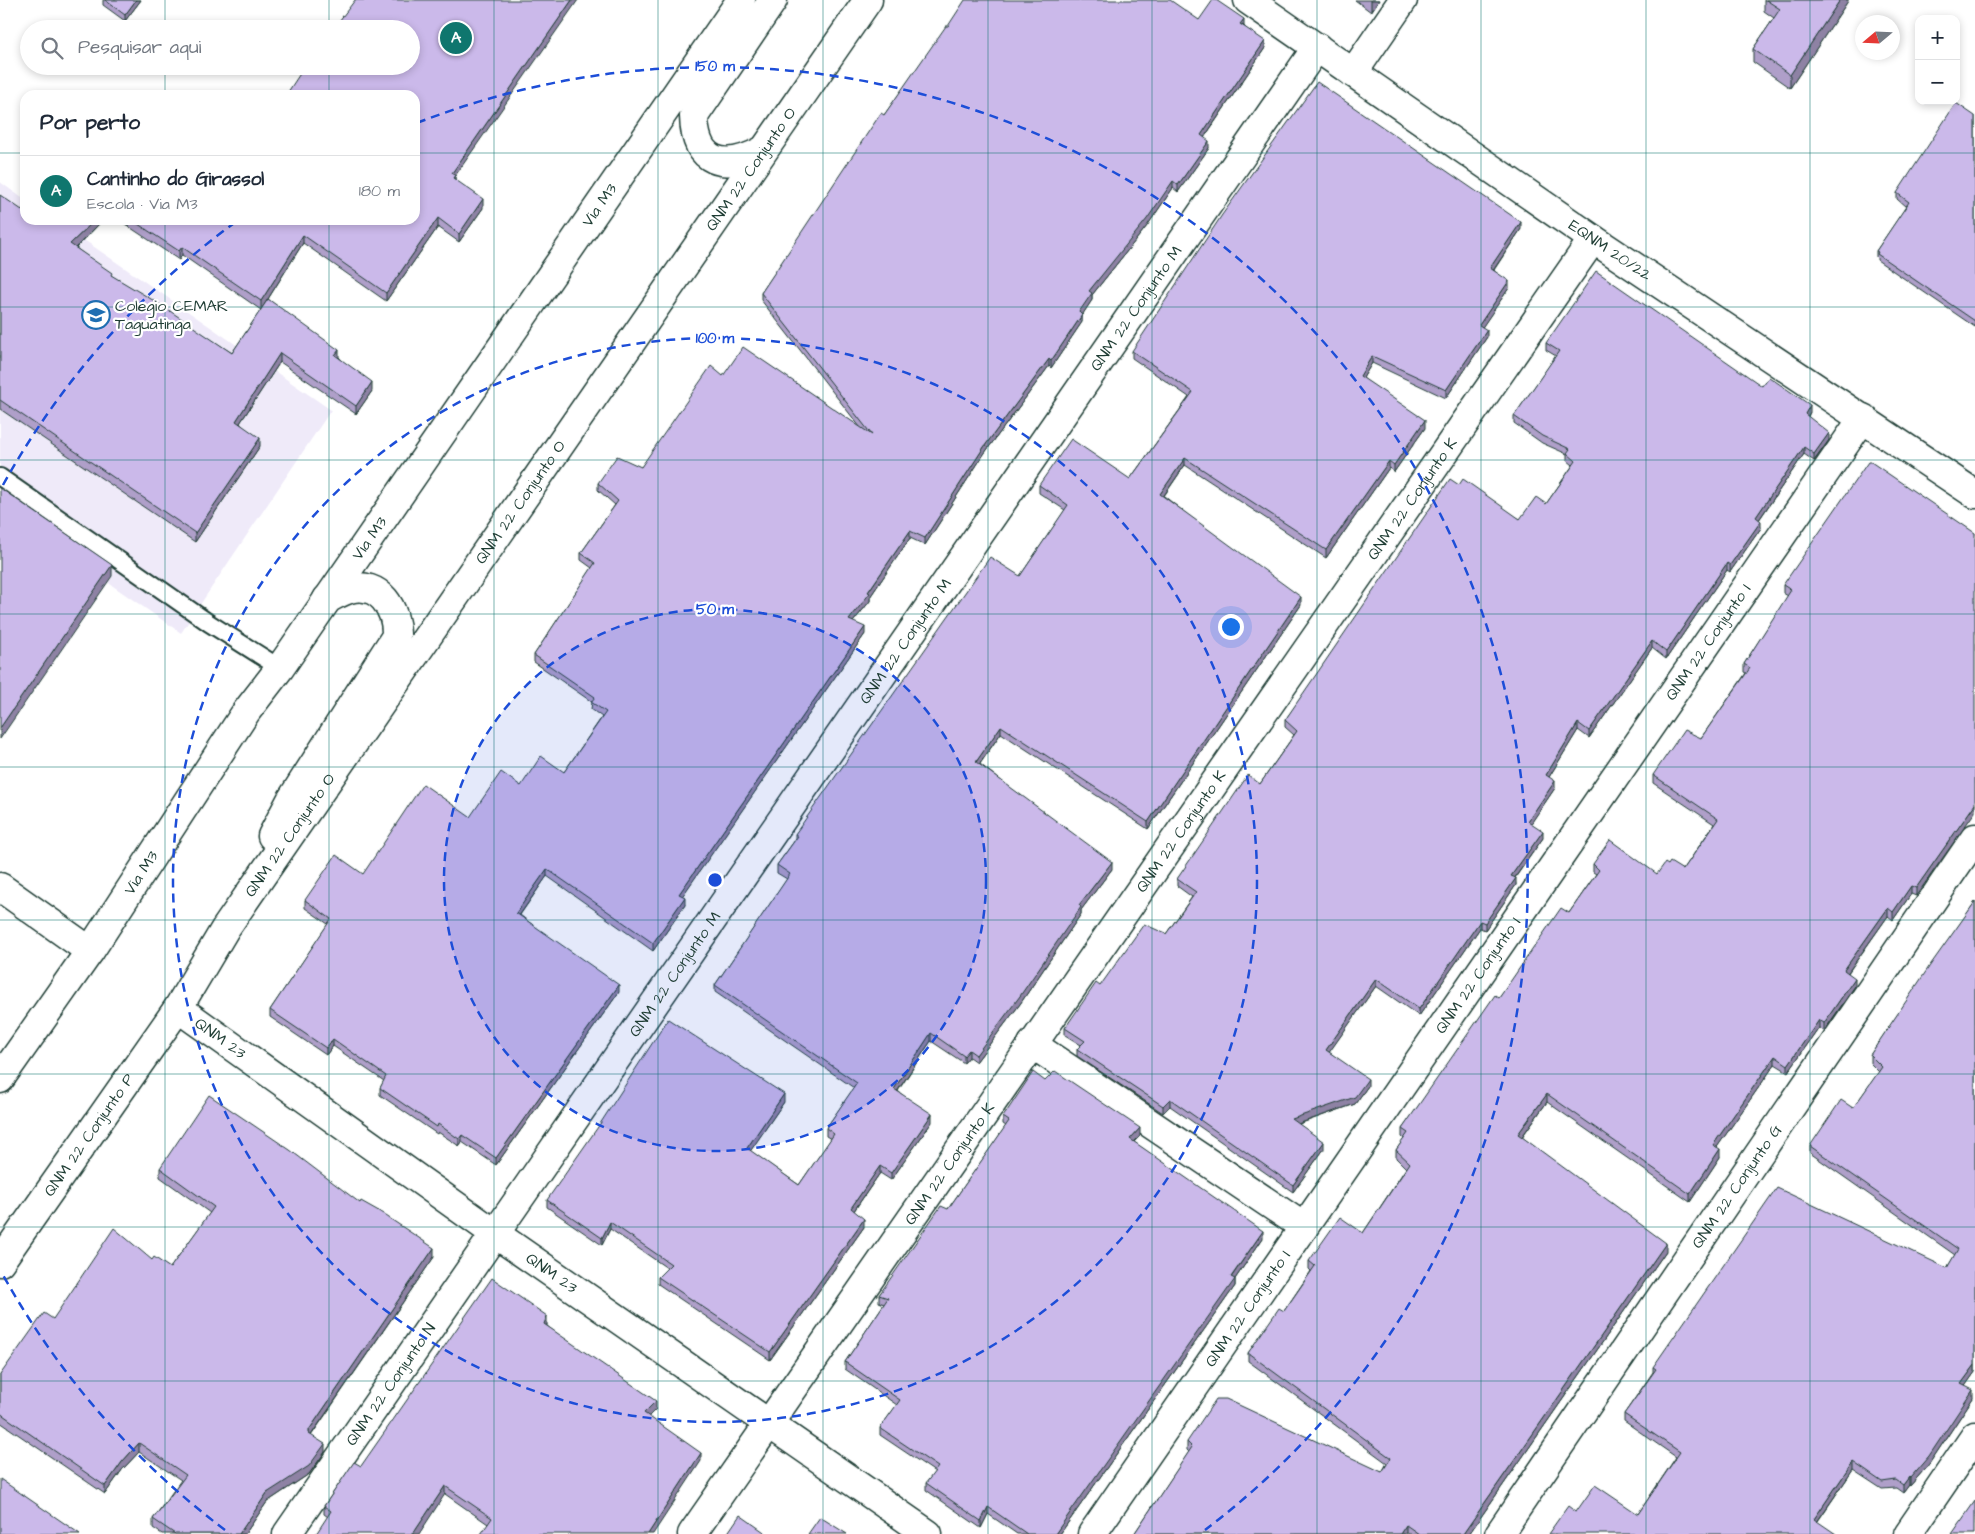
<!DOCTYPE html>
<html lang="pt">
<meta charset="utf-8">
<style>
:root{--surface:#fff;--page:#f6f6f7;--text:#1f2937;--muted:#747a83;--line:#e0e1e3;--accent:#0f766e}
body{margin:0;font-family:"Architects Daughter",sans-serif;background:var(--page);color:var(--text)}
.controls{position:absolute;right:15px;top:15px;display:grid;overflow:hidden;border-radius:10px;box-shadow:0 2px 8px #0003}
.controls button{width:45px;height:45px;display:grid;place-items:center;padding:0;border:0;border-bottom:1px solid var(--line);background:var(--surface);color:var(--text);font:25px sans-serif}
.compass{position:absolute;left:1855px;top:15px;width:45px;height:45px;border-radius:50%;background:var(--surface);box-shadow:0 2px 8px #0003;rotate:251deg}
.you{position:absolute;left:1230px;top:626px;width:18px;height:18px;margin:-12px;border:4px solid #fff;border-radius:50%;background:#1a73e8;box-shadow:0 0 0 8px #1a73e833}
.badge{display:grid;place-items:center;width:32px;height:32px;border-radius:50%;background:var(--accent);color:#fff;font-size:16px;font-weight:700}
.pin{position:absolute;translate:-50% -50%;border:2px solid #fff;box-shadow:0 1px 5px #0006}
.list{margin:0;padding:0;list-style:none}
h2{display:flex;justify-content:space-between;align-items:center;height:65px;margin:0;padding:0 20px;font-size:21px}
h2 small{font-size:16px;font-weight:400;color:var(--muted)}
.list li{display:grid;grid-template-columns:32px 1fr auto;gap:15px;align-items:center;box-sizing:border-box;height:70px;padding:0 20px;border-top:1px solid var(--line)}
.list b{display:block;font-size:19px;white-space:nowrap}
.list p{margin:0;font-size:16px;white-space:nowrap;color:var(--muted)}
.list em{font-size:16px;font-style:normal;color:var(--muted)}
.icon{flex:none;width:28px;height:28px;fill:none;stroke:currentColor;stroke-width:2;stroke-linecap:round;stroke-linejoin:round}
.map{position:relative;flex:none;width:1975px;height:1534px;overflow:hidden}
.search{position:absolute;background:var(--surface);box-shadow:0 2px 8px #0003;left:20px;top:20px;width:400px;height:55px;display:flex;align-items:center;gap:12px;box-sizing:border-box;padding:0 18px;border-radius:28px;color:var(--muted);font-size:19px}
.panel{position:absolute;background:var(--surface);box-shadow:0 2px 8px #0003;left:20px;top:90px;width:400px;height:135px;border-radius:15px}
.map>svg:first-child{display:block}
.built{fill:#efeaf9}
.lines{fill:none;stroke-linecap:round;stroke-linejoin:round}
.lane-casing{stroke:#1f3d34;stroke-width:20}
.street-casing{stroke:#1f3d34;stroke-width:31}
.secondary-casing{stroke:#1f3d34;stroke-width:31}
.lane{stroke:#fff;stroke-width:16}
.street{stroke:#fff;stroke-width:28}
.secondary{stroke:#fff;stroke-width:28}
.wall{fill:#af9fc9;stroke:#1f3d34}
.shaded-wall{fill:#8e82a4;stroke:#1f3d34}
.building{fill:#cbb9ea;stroke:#1f3d34}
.grid{fill:none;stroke:#0f766e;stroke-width:1;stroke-opacity:0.55}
.ring{fill:none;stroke:#1d4ed8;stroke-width:2.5;stroke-dasharray:9 6}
.labels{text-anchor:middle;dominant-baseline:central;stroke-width:4.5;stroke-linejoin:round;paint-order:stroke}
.street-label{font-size:16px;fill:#1f3d34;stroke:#fff}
.poi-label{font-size:16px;fill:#1f3d34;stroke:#fff;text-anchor:start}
.centre{fill:#1d4ed8;stroke:#fff;stroke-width:2.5}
.ring-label{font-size:15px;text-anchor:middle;font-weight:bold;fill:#1d4ed8;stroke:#fff;stroke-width:4.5;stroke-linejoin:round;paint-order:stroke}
</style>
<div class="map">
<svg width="1975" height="1534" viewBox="0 0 1975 1534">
<rect width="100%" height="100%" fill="#fff"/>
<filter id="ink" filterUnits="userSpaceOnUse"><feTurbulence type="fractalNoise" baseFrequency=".02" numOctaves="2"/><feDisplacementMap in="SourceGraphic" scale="10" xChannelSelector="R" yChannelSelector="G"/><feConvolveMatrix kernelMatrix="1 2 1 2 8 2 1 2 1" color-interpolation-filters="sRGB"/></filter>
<g filter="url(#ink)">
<path class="built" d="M0,182L25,200V220H55L331,410L181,633L0,508Z"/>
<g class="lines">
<defs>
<path id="lane" d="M0,477L209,623L280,668"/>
<g id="street">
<path id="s1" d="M1248,0L1593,239L1975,494"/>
<path d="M1353,73L1403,0"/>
<path id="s2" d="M178,1008L494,1233L928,1534"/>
<path d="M1032,1044L1304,1227"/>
<path id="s3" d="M287,1534L1317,47"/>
<path id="s4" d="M692,1534L1593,239"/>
<path id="s5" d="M1092,1534L1863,418"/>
<path id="s6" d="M1499,1534L1975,838"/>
<path d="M1908,1534L1975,1436"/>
</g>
<g id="secondary">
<path d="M762,151C724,171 695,164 694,116L773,0"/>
<path d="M272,836L291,800L396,636C397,610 380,580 349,589C342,591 334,596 327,599"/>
<path d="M0,887L90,951"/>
<path id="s7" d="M0,1079L90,951L246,712L280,668L741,0"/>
<path id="s8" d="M0,1262L178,1008L225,929L868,0"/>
</g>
</defs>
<use href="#lane" class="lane-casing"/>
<use href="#street" class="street-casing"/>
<use href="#secondary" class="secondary-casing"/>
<use href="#lane" class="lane"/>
<use href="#street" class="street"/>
<use href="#secondary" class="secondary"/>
</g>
<path class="wall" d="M103,0H141L125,21L103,5Z
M1355,0H1379L1371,12Z
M1764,0H1848V1L1790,88L1753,62V49L1774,18L1764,11Z
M1199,20L1244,26L1265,48L1204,138L1209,148L1178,192L1173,188L1147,226L1092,295V300L1082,315V322L1051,368L1049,366L984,454L925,545L910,538L870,597V601L853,622L865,634L682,896L685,905L653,951L547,876L520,915L619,992L496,1165L462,1142L459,1146L438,1132L437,1134L380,1095V1088L384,1081L333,1046L326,1055L270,1017V1010L328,924L305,908V900L363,874L470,817L521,786L564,772L602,717L591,709L592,702L534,662V655L592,568L581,560V553L615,505L598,490V483L641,467L723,376L860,427L761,300V293L884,115L948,26Z
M1975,116V327L1877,260V258L1876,257V251L1906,207L1897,199V193Z
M455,176V179L483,208L459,242L438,227L386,301L303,243L268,299L339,357L372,391L356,414L280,362L240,423L260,446L195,542L0,409V195L25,220H103L76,248L112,276L232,353L261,310L182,255L179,260L119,220H415Z
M1521,229L1494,270L1509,288L1482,327L1487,337L1446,398L1372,363L1363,378L1425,428L1394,472L1389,468L1326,558L1185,465L1164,496L1301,605L1148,829L1001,733L980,764L1112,869L1081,910V914L1020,1004L976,1062L969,1057L964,1063L931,1041L898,1091L932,1122L891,1180L880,1173L854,1211L864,1227L770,1360L658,1284V1277L667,1268L610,1229L602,1245L547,1207V1200L784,1102L750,1151L799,1185L831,1139L826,1136V1128L854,1088L715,992V985L787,879L777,873V865L795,840V834L1020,576L1065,510L1039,493V485L1130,479L1189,397L1132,358V351Z
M1546,343L1762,386L1810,412L1808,417L1829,440L1814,461L1804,454L1759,520L1761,528L1730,572L1727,570L1666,659L1652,648L1589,738L1578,730L1549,777L1555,788L1531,823L1543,838L1515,878L1516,885L1485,930L1480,928L1419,1016L1376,986L1329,1052L1368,1086L1355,1104L1299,1124L1324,1149L1293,1192L1170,1106L1163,1113L1077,1056V1049L1081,1045L1065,1035V1028L1100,986L1166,934L1192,897L1177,886V879L1260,784L1294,735L1285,727V720L1459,485L1520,519L1546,504L1573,465L1567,460V454L1542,443L1514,423V416L1556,356L1546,350Z
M1975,533L1916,896L1911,894L1893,920L1888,916L1848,973L1855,986L1824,1031L1819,1028L1788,1072L1775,1064L1717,1147L1720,1157L1690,1202L1547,1102L1522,1137L1666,1251L1469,1534H1408L1406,1533L1405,1534H1134L1189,1452L1187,1450V1442L1382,1472L1387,1463L1248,1361V1353L1284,1311L1311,1271L1309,1269V1261L1363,1233L1406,1168L1396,1158V1150L1404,1139L1402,1137V1129L1499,998L1569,913L1596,874L1593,872V864L1657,874L1668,865L1683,870L1714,824L1653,783V775L1701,738L1746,673L1744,672V664L1788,596L1783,593V585Z
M1975,902V1372L1965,1386L1973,1398L1929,1464L1910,1486L1909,1485L1903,1493L1896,1488L1882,1489L1853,1470L1818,1521L1576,1512L1638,1514L1676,1457L1624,1421V1414L1653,1372V1367L1947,1268L1955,1255L1810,1153V1146L1853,1108L1879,1072L1870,1063V1055Z
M1045,1081L1140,1136L1134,1142L1263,1238L1235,1279V1286L1060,1534H1017L988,1514L981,1528L926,1490V1483L935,1472L880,1435V1428L897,1405L845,1369V1362L884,1304L879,1302V1295L948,1209L1006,1126L1003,1124V1117Z
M160,1168L360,1203L434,1257L311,1436L325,1452L309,1474L267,1502L245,1534H162L153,1528V1519L181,1480L139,1452L122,1470L105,1494L0,1422V1375L53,1319L152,1260L170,1268L210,1213L160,1177Z
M547,1324V1326L656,1409L648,1416L701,1461L488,1524L445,1494L328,1517L324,1514V1506L361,1466Z"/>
<path class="shaded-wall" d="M136,0H141L125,21V15Z
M572,0H578L455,176V183L452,173Z
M1371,0H1379L1371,12Z
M1840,0H1848V1L1790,88V75Z
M1244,19V26L1240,24Z
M1265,41V48L1201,142V135Z
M1209,141V148L1178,192V185Z
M1173,181V188L1147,226L1092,295V300L1079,320V312L1089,291Z
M483,199V208L459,242V234Z
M438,218V227L386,301V293Z
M95,220H103L70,253V244Z
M1521,222V229L1490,275V268Z
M303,235V243L261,310V301Z
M182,247V255L179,260V251Z
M1509,281V288L1479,332V325Z
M1082,315V322L1051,368V361Z
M1487,330V337L1446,398V390Z
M339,350V359L335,355Z
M280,353V362L236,429V421Z
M1372,356V363L1360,383V376Z
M1049,359V366L984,454L925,545V538L984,447Z
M372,382V391L356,414V406Z
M1810,405V412L1805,421V414Z
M1425,420V428L1394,472V465Z
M1829,433V440L1814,461V454Z
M260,438V446L195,542V533Z
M1804,447V454L1756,524V517Z
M1185,458V465L1160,501V494Z
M1389,461V468L1326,558V550Z
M1761,521V528L1730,572V565Z
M910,531V538L870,597V601L849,627V620Z
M1727,563V570L1666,659V652Z
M112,565V576L0,739V728Z
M1301,597V605L1148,829V822Z
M865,627V634L679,901V894Z
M1652,641V648L1589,738V731Z
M1578,723V730L1546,782V775Z
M1001,726V733L976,769V762Z
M1555,781V788L1528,828V821Z
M1975,804V812L1916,896V888Z
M1543,831V838L1511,883V876Z
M1112,862V869L1081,910V914L1020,1004L976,1062V1055L1079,905Z
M547,869V876L516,920V913Z
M1516,878V885L1485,930V923Z
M1911,886V894L1893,920V912Z
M685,897V905L653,951V943Z
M1888,908V916L1844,978V970Z
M1480,921V928L1419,1016V1009Z
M1855,978V986L1824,1031V1023Z
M1376,979V986L1326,1057V1050Z
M619,985V992L496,1165V1158Z
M1819,1020V1028L1788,1072V1065Z
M931,1033V1041L894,1096V1089Z
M333,1039V1046L326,1055V1048Z
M969,1050V1057L964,1063V1056Z
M1775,1056V1064L1713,1153V1145Z
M1368,1079V1086L1355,1104L1292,1126V1119Z
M784,1094V1102L747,1156V1148Z
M1547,1094V1102L1518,1142V1134Z
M1170,1099V1106L1163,1113V1106Z
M932,1114V1122L891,1180V1173Z
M1140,1128V1136L1130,1146V1139Z
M462,1135V1142L459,1146V1139Z
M1324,1142V1149L1293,1192V1185Z
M1720,1149V1157L1690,1202V1194Z
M880,1166V1173L851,1215V1208Z
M864,1219V1227L770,1360V1352Z
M610,1222V1229L602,1245V1238Z
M1263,1231V1238L1235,1279V1286L1060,1534H1055Z
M1666,1243V1251L1469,1534H1463Z
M434,1248V1257L309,1438V1430Z
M547,1316V1324L544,1332V1324Z
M1975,1365V1372L1961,1392V1384Z
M1973,1390V1398L1929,1464L1910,1486V1478Z
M656,1401V1409L644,1421V1413Z
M139,1443V1452L122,1470L105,1494V1486L122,1462Z
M325,1444V1452L309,1474L267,1502L245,1534H239L267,1493Z
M701,1453V1461L653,1534H648Z
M1853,1462V1470L1814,1526V1519Z
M1909,1477V1485L1903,1493V1485Z
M445,1486V1494L419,1534H413Z
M988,1507V1514L981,1528V1521Z
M1406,1525V1533L1405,1534H1400Z"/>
<path class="building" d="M105,0H136L125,15Z
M355,0H572L452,173L455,175L453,178L483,199L459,234L438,218L386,293L303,235L261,301L182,247L179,251L132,220H415V95H286L305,66H411V29H333Z
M965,0H1170L1199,20L1213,0H1216L1244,19L1240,24L1265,41L1201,135L1209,141L1178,185L1173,181L1147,219L1089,291L1092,293L1079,312L1082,315L1051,361L1049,359L984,447L925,538L910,531L868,592L870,593L849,620L865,627L679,894L685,897L653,943L547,869L516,913L619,985L496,1158L462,1135L459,1139L438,1124L437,1127L380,1088L386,1076L333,1039L326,1048L270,1010L331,919L305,900L336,855L363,874L423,784L470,817L501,772L521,786L541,756L564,772L606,712L591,702L595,697L534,655L595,563L581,553L618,501L598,483L617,456L641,467L711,366L723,376L743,347L872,435L761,293L881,113L884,115L946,26H948Z
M1766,0H1840L1790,75L1753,49L1780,9Z
M1317,82L1521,222L1490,268L1509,281L1479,325L1487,330L1446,390L1372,356L1360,376L1425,420L1394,465L1389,461L1326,550L1185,458L1160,494L1301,597L1148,822L1001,726L976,762L1112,862L1079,905L1081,907L1020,996L976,1055L969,1050L964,1056L931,1033L894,1089L932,1114L891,1173L880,1166L851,1208L864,1219L770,1352L658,1277L671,1264L610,1222L602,1238L547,1200L598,1127L668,1019L784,1094L747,1148L799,1185L834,1134L826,1128L857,1083L715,985L790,874L777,865L798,836L795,834L990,557L1020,576L1068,505L1039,485L1071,439L1130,479L1193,392L1132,351L1222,215Z
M1956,103L1975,116V321L1877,254L1878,252L1876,251L1909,202L1897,193Z
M0,195L22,210L25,206V220H95L70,244L112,273L111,275L161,305L232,353L268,299L339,350L335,355L372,382L356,406L280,353L236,421L260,438L195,533L0,400Z
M1596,271L1762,386L1769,377L1810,405L1805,414L1829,433L1814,454L1804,447L1756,517L1761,521L1730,565L1727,563L1666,652L1652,641L1589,731L1578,723L1546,775L1555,781L1528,821L1543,831L1511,876L1516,878L1485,923L1480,921L1419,1009L1376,979L1326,1050L1368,1079L1355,1097L1292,1119L1324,1142L1293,1185L1170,1099L1163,1106L1077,1049L1085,1041L1065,1028L1096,983L1100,986L1144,924L1166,934L1196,892L1177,879L1248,775L1260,784L1297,731L1285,720L1450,479L1459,485L1463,479L1520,519L1536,497L1546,504L1576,461L1567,453L1570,449L1542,436L1514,416L1559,351L1546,343Z
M1868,462H1871L1975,533V804L1916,888L1911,886L1893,912L1888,908L1844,970L1855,978L1824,1023L1819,1020L1788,1065L1775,1056L1713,1145L1720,1149L1690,1194L1547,1094L1518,1134L1666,1243L1463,1534H1419L1406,1525L1400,1534H1134L1192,1447L1187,1442L1216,1399H1226L1382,1472L1391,1458L1248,1353L1279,1308L1284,1311L1315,1266L1309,1261L1340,1217L1363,1233L1410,1163L1396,1150L1408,1133L1402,1129L1495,995L1499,998L1561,908L1569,913L1599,870L1593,864L1610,840L1657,874L1665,863L1668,865L1670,862L1683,870L1718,819L1653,775L1684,730L1701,738L1750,668L1744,664L1791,590L1783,585Z
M0,488L112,565L0,728Z
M1975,902V1365L1961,1384L1973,1390L1929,1456L1910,1478L1909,1477L1903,1485L1896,1480L1882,1482L1853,1462L1814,1519L1836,1534H1548L1568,1506L1576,1512L1595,1485L1638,1514L1680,1452L1624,1414L1656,1369L1653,1367L1777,1188L1947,1268L1958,1249L1810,1146L1841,1100L1853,1108L1882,1067L1870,1055L1931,964Z
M1055,1071L1140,1128L1130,1139L1263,1231L1231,1277L1235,1279L1055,1534H1027L988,1507L981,1521L926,1483L938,1467L880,1428L900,1400L845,1362L888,1298L879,1295L941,1206L948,1209L1009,1121L1003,1117L1033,1072L1045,1081Z
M209,1095L290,1150L360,1203L361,1201L377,1210L434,1248L309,1430V1434L325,1444L309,1466L267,1493L239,1534H175L153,1519L186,1475L139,1443L122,1462L105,1486L0,1413V1375L44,1313L53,1319L114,1228L152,1260L154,1257L170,1268L214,1207L160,1168Z
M492,1278L547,1316L544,1324L656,1401L644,1413L701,1453L648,1534H481L492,1518L445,1486L413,1534H316L331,1511L324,1506L354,1462L361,1466Z
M0,1479L80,1534H0Z
M1975,1501V1534H1952Z
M740,1515L767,1534H727Z
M820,1517L847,1534H808Z"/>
</g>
<path class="grid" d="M165,0V29M329,0V29M494,0V1534M658,0V1534M823,0V1534M988,0V1534M1152,0V1534M1317,0V1534M1481,0V1534M1646,0V1534M1810,0V1534M165,66V95M329,66V95M0,153H25M415,153H1975M165,220V1534M329,220V1534M0,307H1975M0,460H1975M0,614H1975M0,767H1975M0,920H1975M0,1074H1975M0,1227H1975M0,1381H1975"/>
<circle cx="715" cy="880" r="271" fill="#1d4ed8" fill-opacity=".12"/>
<g class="ring">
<circle cx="715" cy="880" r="271"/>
<circle cx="715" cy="880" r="542"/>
<path d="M225 1530A814 814 0 0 1 3 1275M3 485A814 814 0 0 1 237 221M417 123A814 814 0 0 1 1205 1530"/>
</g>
<defs>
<symbol id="school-ring" viewBox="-11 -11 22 22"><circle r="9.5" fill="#fff" stroke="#1f6fb2" stroke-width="1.5"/><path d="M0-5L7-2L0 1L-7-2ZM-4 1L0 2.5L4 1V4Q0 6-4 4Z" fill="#1f6fb2"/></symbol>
</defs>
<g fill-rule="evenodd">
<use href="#school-ring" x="80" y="299" width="32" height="32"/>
</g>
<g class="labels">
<g class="street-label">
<text stroke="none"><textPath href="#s8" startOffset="1326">QNM 22 Conjunto O</textPath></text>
<text stroke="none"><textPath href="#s7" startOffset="1060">Via M3</textPath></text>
<text stroke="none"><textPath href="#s1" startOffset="440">EQNM 20/22</textPath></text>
<text stroke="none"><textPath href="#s3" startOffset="1491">QNM 22 Conjunto M</textPath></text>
<text stroke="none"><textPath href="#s4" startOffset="1261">QNM 22 Conjunto K</textPath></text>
<text stroke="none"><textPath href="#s8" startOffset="921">QNM 22 Conjunto O</textPath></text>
<text stroke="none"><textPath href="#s7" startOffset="655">Via M3</textPath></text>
<text stroke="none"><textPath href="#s3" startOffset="1086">QNM 22 Conjunto M</textPath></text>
<text stroke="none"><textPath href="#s5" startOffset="1084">QNM 22 Conjunto I</textPath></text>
<text stroke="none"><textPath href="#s4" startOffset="856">QNM 22 Conjunto K</textPath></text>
<text stroke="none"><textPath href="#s8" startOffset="516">QNM 22 Conjunto O</textPath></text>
<text stroke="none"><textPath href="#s7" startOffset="250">Via M3</textPath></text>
<text stroke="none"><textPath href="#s3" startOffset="681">QNM 22 Conjunto M</textPath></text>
<text stroke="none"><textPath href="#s5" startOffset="679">QNM 22 Conjunto I</textPath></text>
<text stroke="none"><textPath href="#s2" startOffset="52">QNM 23</textPath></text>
<text stroke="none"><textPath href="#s8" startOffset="155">QNM 22 Conjunto P</textPath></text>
<text stroke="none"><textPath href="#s4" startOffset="451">QNM 22 Conjunto K</textPath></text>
<text stroke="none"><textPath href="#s6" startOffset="421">QNM 22 Conjunto G</textPath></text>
<text stroke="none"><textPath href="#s2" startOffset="458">QNM 23</textPath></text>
<text stroke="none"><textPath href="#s5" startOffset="274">QNM 22 Conjunto I</textPath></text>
<text stroke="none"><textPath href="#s3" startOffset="182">QNM 22 Conjunto N</textPath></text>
</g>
<g class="poi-label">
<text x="115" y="306">Colegio CEMAR<tspan x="115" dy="18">Taguatinga</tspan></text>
</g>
</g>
<circle cx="715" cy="880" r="8" class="centre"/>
<g class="ring-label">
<text x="715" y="71">150 m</text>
<text x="715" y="343">100 m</text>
<text x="715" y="614">50 m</text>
</g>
</svg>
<div class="controls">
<button>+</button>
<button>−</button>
</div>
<svg class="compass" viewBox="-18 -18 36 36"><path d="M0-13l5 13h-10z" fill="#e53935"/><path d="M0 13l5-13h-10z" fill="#747a83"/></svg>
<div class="you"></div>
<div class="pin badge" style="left:456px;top:38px">A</div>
<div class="search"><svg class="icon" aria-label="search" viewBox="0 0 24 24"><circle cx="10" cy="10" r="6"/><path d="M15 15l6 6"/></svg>Pesquisar aqui</div>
<section class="panel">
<h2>Por perto<small></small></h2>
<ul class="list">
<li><span class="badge">A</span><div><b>Cantinho do Girassol</b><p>Escola · Via M3</p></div><em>180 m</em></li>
</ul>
</section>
</div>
